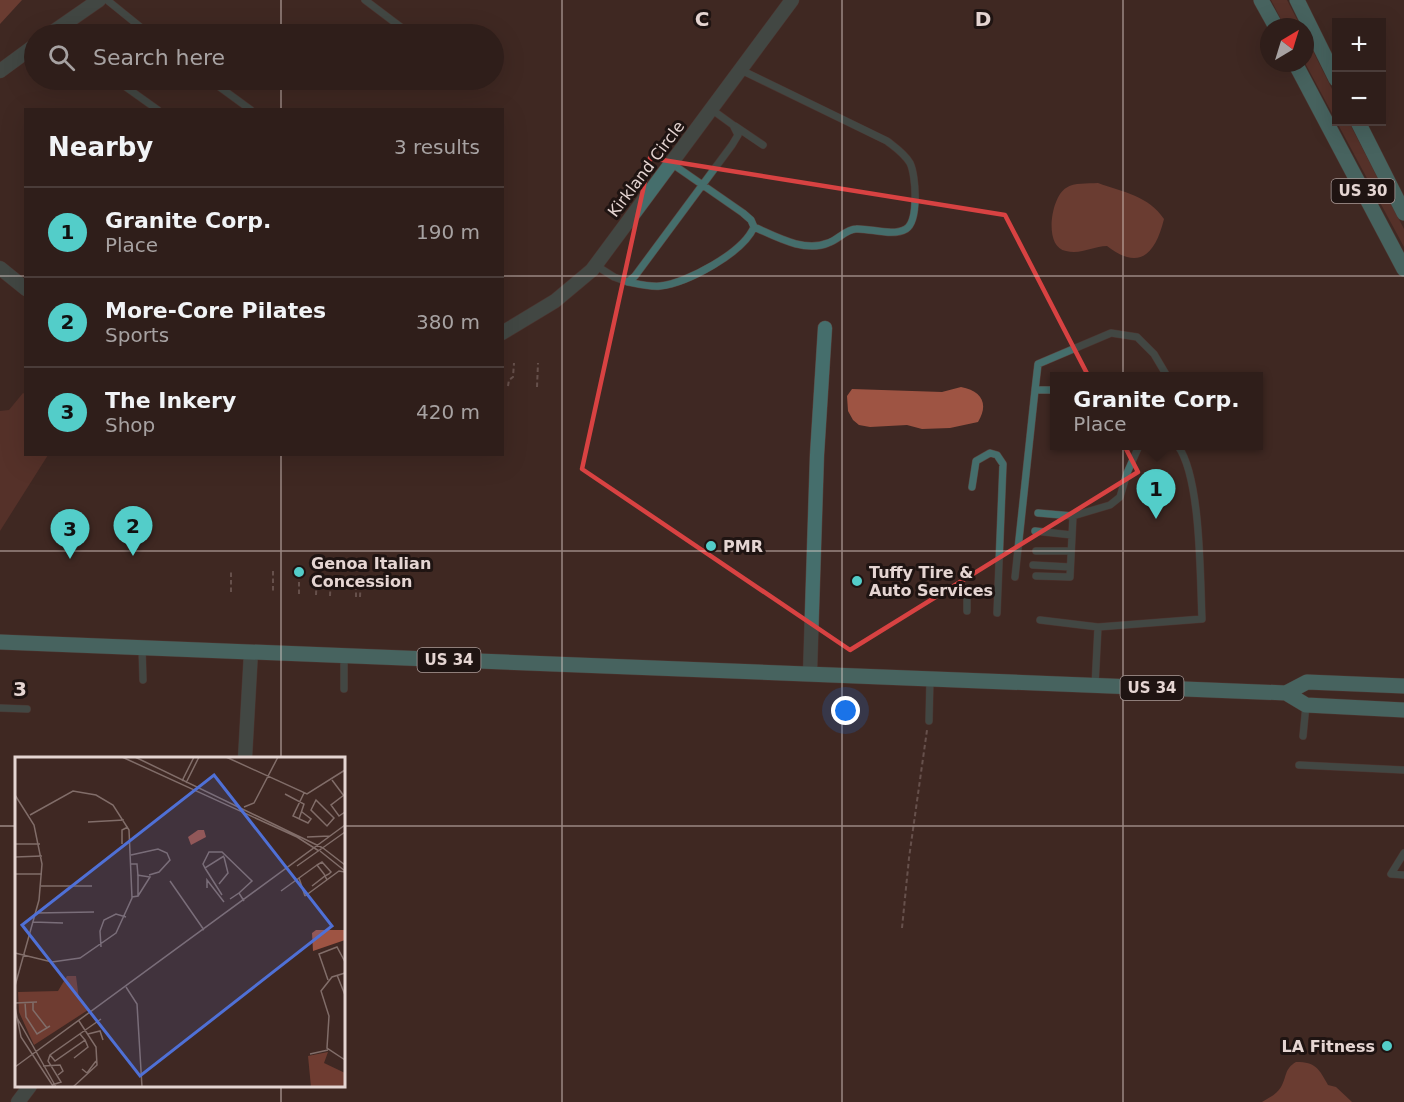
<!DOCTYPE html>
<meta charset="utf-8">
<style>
:root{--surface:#2f1e1a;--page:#372723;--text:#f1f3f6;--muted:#a7a2a2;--line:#4a3c39;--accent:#53cdc9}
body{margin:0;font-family:"DejaVu Sans",sans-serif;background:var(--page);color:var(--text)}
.controls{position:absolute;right:18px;top:18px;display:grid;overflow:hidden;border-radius:0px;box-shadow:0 6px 24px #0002}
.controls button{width:54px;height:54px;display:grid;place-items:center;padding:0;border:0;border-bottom:2px solid var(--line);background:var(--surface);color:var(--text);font:30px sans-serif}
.compass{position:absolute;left:1260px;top:18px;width:54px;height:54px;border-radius:50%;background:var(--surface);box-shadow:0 6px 24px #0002;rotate:38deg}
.you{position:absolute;left:846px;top:711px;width:21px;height:21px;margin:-15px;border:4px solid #fff;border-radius:50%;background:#1a73e8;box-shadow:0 0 0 9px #1a73e833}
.badge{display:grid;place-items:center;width:39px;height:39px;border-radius:50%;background:var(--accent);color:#111;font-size:20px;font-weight:700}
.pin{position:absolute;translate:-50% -50px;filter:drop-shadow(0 2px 3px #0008)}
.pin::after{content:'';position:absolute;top:32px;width:21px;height:18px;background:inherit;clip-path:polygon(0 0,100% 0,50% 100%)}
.popup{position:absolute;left:1050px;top:372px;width:213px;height:78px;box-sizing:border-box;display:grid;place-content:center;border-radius:0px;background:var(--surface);filter:drop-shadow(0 2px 4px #0005);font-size:20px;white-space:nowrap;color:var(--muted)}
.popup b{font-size:22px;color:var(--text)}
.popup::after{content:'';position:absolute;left:50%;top:100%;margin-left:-12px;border:12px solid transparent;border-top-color:var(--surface)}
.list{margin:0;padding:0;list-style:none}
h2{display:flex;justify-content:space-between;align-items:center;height:78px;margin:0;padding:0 24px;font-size:26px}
h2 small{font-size:20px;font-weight:400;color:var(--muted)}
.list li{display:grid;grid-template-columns:39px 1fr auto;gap:18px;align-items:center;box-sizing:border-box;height:90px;padding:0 24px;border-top:2px solid var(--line)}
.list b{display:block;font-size:22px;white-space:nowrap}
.list p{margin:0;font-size:20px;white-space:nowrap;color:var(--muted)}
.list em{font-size:20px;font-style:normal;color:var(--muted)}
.icon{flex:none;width:33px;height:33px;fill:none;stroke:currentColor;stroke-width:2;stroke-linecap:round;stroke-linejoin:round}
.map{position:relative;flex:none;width:1404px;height:1102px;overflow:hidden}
.search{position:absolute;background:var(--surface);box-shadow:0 6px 24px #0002;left:24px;top:24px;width:480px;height:66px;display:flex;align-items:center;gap:15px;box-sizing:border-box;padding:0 21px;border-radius:33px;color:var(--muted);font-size:22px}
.panel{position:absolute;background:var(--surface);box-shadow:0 6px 24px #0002;left:24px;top:108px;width:480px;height:348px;border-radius:0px}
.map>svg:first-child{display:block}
.green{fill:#6f3c31}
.water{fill:#9e5443}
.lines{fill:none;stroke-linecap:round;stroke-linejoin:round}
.service-casing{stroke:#5a443f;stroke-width:8}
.minor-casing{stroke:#5a443f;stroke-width:15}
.primary-casing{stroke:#5a443f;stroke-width:16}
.path{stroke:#94817d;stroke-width:2;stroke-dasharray:4.5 3;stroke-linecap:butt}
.service{stroke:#456e6c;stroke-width:7}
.minor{stroke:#456e6c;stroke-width:14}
.primary{stroke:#50aba8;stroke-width:15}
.marked{fill:none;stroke:#d84242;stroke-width:4.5;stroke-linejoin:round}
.grid{fill:none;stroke:#e5d5d2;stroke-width:1.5;stroke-opacity:0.55}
.poi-dot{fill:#53cdc9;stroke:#1f1412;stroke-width:2}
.labels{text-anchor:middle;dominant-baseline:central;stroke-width:6;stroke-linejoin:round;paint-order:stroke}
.shield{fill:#1f1412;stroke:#aa9b98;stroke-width:1.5}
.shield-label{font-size:15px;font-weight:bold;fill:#e5d5d2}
.street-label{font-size:16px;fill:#e5d5d2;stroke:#1f1412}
.poi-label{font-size:16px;font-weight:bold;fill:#e5d5d2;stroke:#1f1412;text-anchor:start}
.inset-road{fill:none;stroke:#816d69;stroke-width:1.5}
.view{fill:#4f70d6;fill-opacity:0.15;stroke:#4f70d6;stroke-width:3}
.inset-edge{fill:none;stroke:#e5d5d2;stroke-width:3}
.grid-label{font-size:20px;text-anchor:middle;font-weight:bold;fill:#e5d5d2;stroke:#1f1412;stroke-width:6;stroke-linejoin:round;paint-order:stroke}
</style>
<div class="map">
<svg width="1404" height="1102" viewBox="0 0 1404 1102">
<rect width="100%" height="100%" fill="#3f2823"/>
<path class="green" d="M1271,0H1287L1301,27H1285Z
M1305,35L1336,97V122H1349L1404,229V247L1305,63Z
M23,393L26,395V454L48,455L0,531V411L9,410Z"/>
<path class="water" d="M0,0H22L0,24Z
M1098,183C1123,192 1149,196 1164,219C1155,255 1139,271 1107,246C1093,246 1081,255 1066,251C1043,247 1051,197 1066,188C1075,182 1087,184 1098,183Z
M961,387C982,391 989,404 978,422L950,428L922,429L907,425L870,427L859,425L853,420L848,411L847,396L852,389L942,392Z
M1296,1062C1316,1062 1319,1069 1328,1085L1336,1087L1352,1102H1262C1269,1098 1277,1094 1281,1087C1287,1077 1284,1069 1296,1062Z"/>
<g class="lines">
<defs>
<path id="service" d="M107,0L149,34
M365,0L410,34
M741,70L887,141C896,148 904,153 910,163C916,175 919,221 906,229C892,237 871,228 856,229C846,229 838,240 828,243C804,253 775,236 754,227
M116,80L158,110
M210,80L251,110
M735,126L763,145
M595,265L614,277L628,282L635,276L732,145L738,135L733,125L711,109
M628,282C638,284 650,287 660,286C687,283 743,253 754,227L751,220L743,213L671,163
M1054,390H1035L1038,364L1111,333L1137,337L1154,354L1167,376
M972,487L976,461L990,453L997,455L1003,464L997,613
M1038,513L1073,516L1110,505L1120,497L1127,473L1139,446
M1035,531L1072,535
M1036,551H1071
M1033,565L1070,567
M1036,576L1070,577L1073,516
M1015,577L1035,390
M967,588V611
M1040,620L1098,627L1095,686
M1098,627L1202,619C1200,576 1201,478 1178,446
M142,648L143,680
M344,656V689
M0,708L27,709
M929,721L930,679
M1303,736L1306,705
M1299,765L1404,770
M1404,853L1391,874L1404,875"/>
<path id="minor" d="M50,34L99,0
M0,71L34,46
M0,268L26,289
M502,333L555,301L592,270L792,0
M810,673L817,455L825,328
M245,758L251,652
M18,1102L30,1086"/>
<path id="primary" d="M1261,0L1276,27
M1297,0L1336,79
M1295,63L1404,269
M1358,122L1404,213
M0,642L1286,693L1306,705L1404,710
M1286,693L1307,682L1404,686"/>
</defs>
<use href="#service" class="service-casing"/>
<use href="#minor" class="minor-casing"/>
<use href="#primary" class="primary-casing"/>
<path class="path" d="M508,386L509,380L513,377L514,363
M537,387L538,363
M273,571V593
M231,592V570
M299,594V572
M316,595L317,573
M330,596L331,574
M356,597V576
M360,597L361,576
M902,928L909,858L927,730"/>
<use href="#service" class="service"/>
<use href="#minor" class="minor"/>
<use href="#primary" class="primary"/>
</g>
<path d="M0 0H1404V1102H0ZM650,158L1005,215L1138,472L850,650L582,469Z" fill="#3f2823" fill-opacity=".55" fill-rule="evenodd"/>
<path class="marked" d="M650,158L1005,215L1138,472L850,650L582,469Z"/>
<path class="grid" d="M281,0V34M562,0V1102M842,0V1102M1123,0V1102M281,80V110M0,276H26M502,276H1404M281,454V758M0,551H1404M0,826H16M344,826H1404M281,1086V1102"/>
<g class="poi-dot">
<circle cx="711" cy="546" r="6"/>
<circle cx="299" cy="572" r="6"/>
<circle cx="857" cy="581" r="6"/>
<circle cx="1387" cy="1046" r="6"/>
</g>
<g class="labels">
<g class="shield">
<rect x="1331.5" y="179" width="63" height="24" rx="4.5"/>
<rect x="417.5" y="648" width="63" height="24" rx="4.5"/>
<rect x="1120.5" y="676" width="63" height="24" rx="4.5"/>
</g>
<g class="shield-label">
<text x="1363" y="191">US 30</text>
<text x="449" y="660">US 34</text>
<text x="1152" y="688">US 34</text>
</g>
<g class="street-label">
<text transform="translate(646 169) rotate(-53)">Kirkland Circle</text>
</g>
<g class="poi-label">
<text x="723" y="546">PMR</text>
<text x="311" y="563">Genoa Italian<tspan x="311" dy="18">Concession</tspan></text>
<text x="869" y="572">Tuffy Tire &amp;<tspan x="869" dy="18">Auto Services</tspan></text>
<text x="1375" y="1046" text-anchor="end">LA Fitness</text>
</g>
</g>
<g transform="translate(15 757)">
<rect width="330" height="330" fill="#3f2823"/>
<path d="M52,219H61L64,242L73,253L19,288L4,255L3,235L43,234ZM313,295L309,306L330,316V330H296L293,299Z" fill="#6f3c31"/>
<path d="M183,73H189L191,80L176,88L173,80ZM301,173H329L330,183L298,194L297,176Z" fill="#9e5443"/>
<path class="inset-road" d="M107,0L282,80L304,94M120,0L308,91M211,0L292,37L330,13M317,23L329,39M167,24L179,0M171,26L184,0M270,37L289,47L284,62M0,38L19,68L27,107L24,143L0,229M329,38L316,48L324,59L330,55M301,43L319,61L312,69L296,53ZM229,50L239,46L263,0M287,55L296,62L293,66L278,59L289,36M73,65L109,63M292,80L315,79M0,87H25M107,87V73L113,70M308,91L330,108M305,94L330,114M116,98L143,92L152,96L155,103L144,115L134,118M209,99L190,111L188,107L194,95H207L237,124L224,136M0,100L27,99M116,107H122L123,119V139L117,140M282,109L330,75M190,111L207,138M0,117H27M122,118L135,120L123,139M284,121L290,139M155,124L189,173M204,127L213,116L209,100M26,129H77M297,129L310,119L314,117L316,115L307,105L302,108L309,117L312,123M192,131V123L209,145M266,134L302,108M290,139L324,114L330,115M215,142L224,136L229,144M21,156L79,155M18,165L48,166M86,190L85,174L89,163L101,157L111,160M0,196L37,205L65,201L101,176L117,141L114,73L98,48L81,38L58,34L15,58M330,216L317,220L306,234L314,259L312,291L330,303M322,218L330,238M313,223L304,197L322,190L330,205M111,230L122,247L127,330M10,245L11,260L22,277L35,269M18,245V253L32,271M0,246L22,245M0,250L6,280L38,329M1,259L41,330M73,277L85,274L88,283M295,297L313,293M35,298L40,304L70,283L65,277M59,301L73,290L70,283M28,309L45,308L48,314L43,318M0,310L330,68M67,312L72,316L81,304M37,328L46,325L33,304L35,298L86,262M58,330L82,308L81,290L64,264"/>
<path class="view" d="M199,18L317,169L125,319L7,168Z"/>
<rect width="330" height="330" class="inset-edge"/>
</g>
<g class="grid-label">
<text x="702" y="26">C</text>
<text x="983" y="26">D</text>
<text x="20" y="696">3</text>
</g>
</svg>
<div class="controls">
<button>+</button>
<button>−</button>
</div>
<svg class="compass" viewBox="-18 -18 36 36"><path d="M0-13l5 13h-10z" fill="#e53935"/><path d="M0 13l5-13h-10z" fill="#a7a2a2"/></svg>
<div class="you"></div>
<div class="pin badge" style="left:1156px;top:519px">1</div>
<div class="popup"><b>Granite Corp.</b>Place</div>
<div class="pin badge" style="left:133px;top:556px">2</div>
<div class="pin badge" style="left:70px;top:559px">3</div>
<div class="search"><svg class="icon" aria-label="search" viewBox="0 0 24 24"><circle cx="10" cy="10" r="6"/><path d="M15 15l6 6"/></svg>Search here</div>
<section class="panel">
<h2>Nearby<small>3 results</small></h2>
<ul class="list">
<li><span class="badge">1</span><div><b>Granite Corp.</b><p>Place</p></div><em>190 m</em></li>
<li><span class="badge">2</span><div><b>More-Core Pilates</b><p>Sports</p></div><em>380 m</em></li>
<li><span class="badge">3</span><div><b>The Inkery</b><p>Shop</p></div><em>420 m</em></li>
</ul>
</section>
</div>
